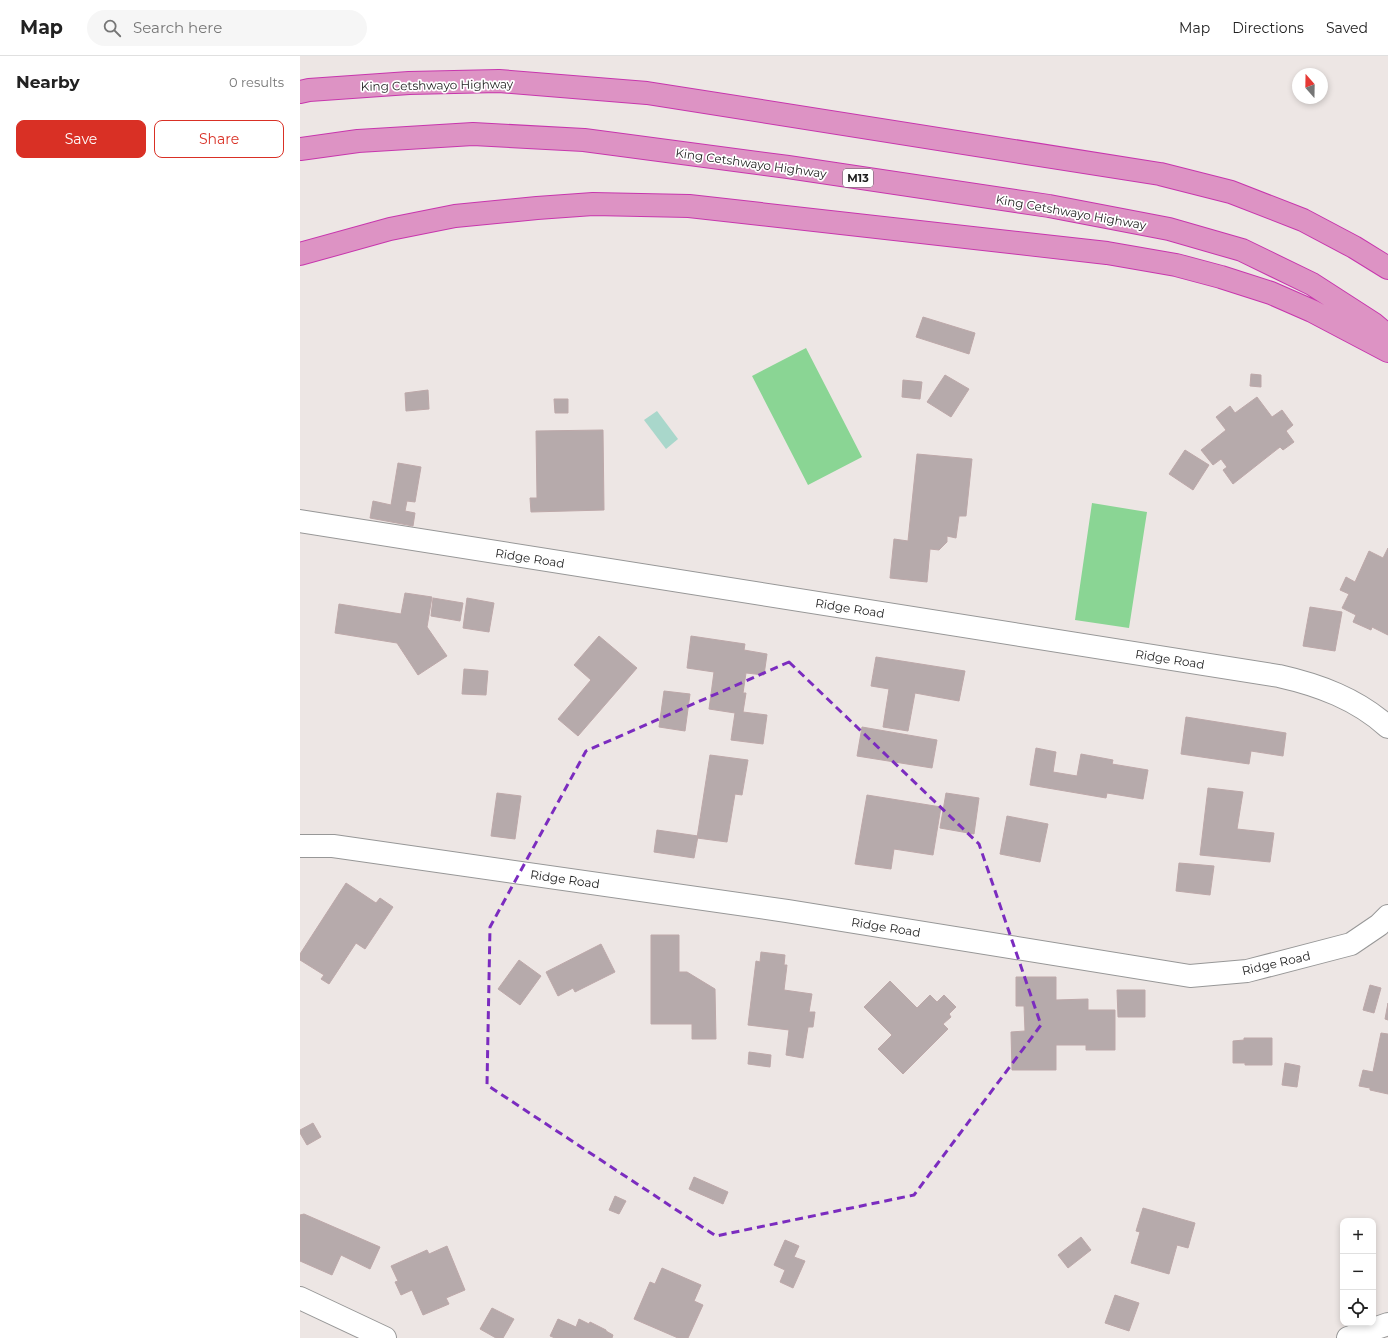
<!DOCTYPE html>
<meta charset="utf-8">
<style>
:root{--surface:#fff;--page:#f6f6f6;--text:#222;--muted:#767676;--line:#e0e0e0;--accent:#d93025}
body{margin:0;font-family:Montserrat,sans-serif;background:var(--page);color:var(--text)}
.controls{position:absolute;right:12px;bottom:12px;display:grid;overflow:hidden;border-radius:8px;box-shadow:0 2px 6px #0003}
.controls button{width:36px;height:36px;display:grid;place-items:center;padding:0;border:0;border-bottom:1px solid var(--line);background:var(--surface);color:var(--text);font:20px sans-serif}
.compass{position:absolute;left:992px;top:12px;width:36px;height:36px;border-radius:50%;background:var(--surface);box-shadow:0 2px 6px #0003;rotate:340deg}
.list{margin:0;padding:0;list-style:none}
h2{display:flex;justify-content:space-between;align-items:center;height:52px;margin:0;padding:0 16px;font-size:17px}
h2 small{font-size:13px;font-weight:400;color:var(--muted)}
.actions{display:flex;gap:8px;padding:12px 16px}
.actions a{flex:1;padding:9px 0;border:1px solid var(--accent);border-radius:8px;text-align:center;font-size:14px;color:var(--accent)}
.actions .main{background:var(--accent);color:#fff}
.icon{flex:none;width:22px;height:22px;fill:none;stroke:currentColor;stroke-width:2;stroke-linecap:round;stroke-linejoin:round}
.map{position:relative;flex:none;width:1088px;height:1282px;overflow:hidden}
header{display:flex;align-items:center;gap:24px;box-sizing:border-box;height:56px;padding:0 20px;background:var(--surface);border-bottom:1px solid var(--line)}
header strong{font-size:19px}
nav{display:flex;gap:22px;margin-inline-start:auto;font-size:14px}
.search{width:280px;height:36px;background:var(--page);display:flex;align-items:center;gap:10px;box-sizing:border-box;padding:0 14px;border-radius:22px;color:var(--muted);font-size:15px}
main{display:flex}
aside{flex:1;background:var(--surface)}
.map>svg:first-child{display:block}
.pitch{fill:#8ad594}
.water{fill:#a9d7cb}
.building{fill:#b6aaab;stroke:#bda8a9}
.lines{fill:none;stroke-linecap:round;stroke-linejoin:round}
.minor-casing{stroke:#979797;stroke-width:24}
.highway-casing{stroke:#c736ad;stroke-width:24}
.minor{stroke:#fff;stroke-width:22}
.highway{stroke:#dd93c4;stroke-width:22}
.marked{fill:none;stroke:#7b2cbf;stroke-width:3;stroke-dasharray:8 5;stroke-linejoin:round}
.labels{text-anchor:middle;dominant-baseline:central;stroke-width:3.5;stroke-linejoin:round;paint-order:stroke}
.shield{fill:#fff;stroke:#616161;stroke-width:1}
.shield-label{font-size:11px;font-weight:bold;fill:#1d1d1d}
.street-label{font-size:12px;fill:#1d1d1d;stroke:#fff}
</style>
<header>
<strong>Map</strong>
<div class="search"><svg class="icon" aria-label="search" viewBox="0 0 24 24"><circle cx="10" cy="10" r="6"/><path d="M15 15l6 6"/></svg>Search here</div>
<nav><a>Map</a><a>Directions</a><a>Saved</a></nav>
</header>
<main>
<aside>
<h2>Nearby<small>0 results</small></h2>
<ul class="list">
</ul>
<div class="actions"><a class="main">Save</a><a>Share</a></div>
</aside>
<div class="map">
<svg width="1088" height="1282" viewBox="0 0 1088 1282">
<rect width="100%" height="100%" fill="#ede6e4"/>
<path class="pitch" d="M506,292L562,401L508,429L452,320Z
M792,447L847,456L829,572L775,564Z"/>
<path class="water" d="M357,355L378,383L366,393L344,364Z"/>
<path class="building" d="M623,261L675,277L669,298L616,281Z
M951,318L961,319V331L950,330Z
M645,319L669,333L651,361L627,346Z
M603,324L622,326L620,343L602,341Z
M128,334L129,353L106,355L105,337Z
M957,341L972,361L982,354L993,369L986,375L994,386L983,394L980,391L933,428L923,414L927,411L921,403L913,409L901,394L926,374L916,361L930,350L935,357Z
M254,343H268V357H255Z
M303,374L304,454L231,456L230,442H237L236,375Z
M885,394L909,409L893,434L869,418Z
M617,398L672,403L666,460H659L656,482L647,480V486L639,494L630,493L627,526L590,522L594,483L608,485Z
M98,407L121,411L115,446L107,445L105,455L115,457L113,470L70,462L73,445L91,449Z
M1088,492V579L1072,571L1071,574L1053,566L1056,559L1042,552L1049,538L1040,534L1046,521L1055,526L1069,495L1083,502Z
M105,537L132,541L127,571L147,600L118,619L97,587L35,577L39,548L101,558Z
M133,542L163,547L160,565L131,560Z
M167,542L194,547L189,576L163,572Z
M1010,551L1042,556L1035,595L1003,590Z
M299,580L337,612L278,680L258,663L291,624L274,609Z
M391,580L445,588L444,594L467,598L464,619L446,617L443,637H446L443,656L467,659L463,688L431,684L435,657L409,653L414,616L387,612Z
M576,601L665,615L659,645L615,637L608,675L583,671L589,633L571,630Z
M164,613L188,615L186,639L162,638Z
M364,635L390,638L385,675L359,671Z
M886,661L986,677L983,700L951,695L949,708L881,698Z
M562,671L637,684L632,712L557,700Z
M736,692L756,696L753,716L777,720L781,698L813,704L812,708L848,714L843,743L807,737L806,742L730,729Z
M410,699L448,704L442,739L435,738L427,786L397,782Z
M908,732L943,736L937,773L974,777L970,806L900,799Z
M197,737L221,740L215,783L191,780Z
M646,737L679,742L674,778L640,772Z
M567,739L641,751L633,799L594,793L591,813L555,808Z
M707,760L748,768L740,806L700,798Z
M357,774L398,780L394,802L354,796Z
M879,807L914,810L910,839L876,835Z
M46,827L76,847L80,842L93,851L65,893L56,887L29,928L21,923L24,919L0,904V898Z
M351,879H379V916H387L415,933L416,983H392V968H351Z
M301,888L315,916L275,936L273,932L258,940L246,916Z
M461,896L485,899L484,909H487L484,934L512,938L509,956H515L513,971H508L503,1002L486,999L489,974L448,969L456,905L460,906Z
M219,904L241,920L220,949L198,933Z
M716,921H756V944L788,943V954H815V994H786V989H756V1014H712L711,976L725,975L724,950H716Z
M590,925L617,952L630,939L637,946L644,939L656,951L649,958L651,961L643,968L648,973L603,1018L578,993L592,979L564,951Z
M1070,929L1081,932L1074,957L1063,954Z
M817,934H845V961H818Z
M1088,947V964L1085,963Z
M1081,977L1088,978V1038L1070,1034V1032L1059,1030L1063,1014L1073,1016Z
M944,982H972V1009H945V1007H933V985L944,984Z
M449,996L471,999L470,1011L448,1008Z
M985,1007L1000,1010L997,1031L982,1029Z
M13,1067L21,1081L7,1089L0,1077V1074Z
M394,1121L428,1136L423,1148L389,1133Z
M315,1140L326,1145L319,1158L309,1154Z
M843,1152L895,1167L888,1192L877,1189L869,1218L831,1207L840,1176L836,1175Z
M4,1158L80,1191L70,1213L41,1199L32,1219L0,1205V1159Z
M781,1181L791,1194L768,1212L758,1199Z
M485,1184L499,1190L494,1201L505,1205L493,1232L480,1226L485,1214L474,1209Z
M147,1190L165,1234L146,1242L149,1248L123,1259L112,1234L101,1239L95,1226L98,1225L91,1210L127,1194L129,1198Z
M362,1212L401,1229L394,1245L403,1249L388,1282H378L334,1263L350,1226L355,1228Z
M815,1239L839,1247L829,1275L805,1267Z
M192,1252L214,1263L203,1282H196L180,1273Z
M258,1263L276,1271L279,1263L289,1268L290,1266L306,1274V1275L313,1279L312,1282H255L250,1280Z"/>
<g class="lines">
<defs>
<path id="minor" d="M0,465L979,620C1019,629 1057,643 1088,671
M0,790H33L487,855L890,920L947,915L1051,888L1079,869L1088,860
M0,1242L85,1282
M1048,1282L1088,1268"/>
<path id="highway" d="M0,36L9,34L109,27L199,25L347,37L860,118L931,136L1003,164L1054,191L1088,212
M0,93L58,85L173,78L284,84L488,111L749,150L869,173L942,194L1012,228L1074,268L1088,280
M0,198L90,173L155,160L237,152L293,148L389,150L807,197L876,209L921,221L971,237L1012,255L1088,295"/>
</defs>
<use href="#minor" class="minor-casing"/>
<use href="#highway" class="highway-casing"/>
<use href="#minor" class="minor"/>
<use href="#highway" class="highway"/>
</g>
<path class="marked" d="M489,606L679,788L741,969L614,1139L416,1180L187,1029L190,871L286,695Z"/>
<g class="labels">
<rect class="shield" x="543" y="113" width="30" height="18" rx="3"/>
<g class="shield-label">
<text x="558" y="122">M13</text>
</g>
<g class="street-label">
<text transform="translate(137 29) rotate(-1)">King Cetshwayo Highway</text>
<text transform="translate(451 107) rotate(8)">King Cetshwayo Highway</text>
<text transform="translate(771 156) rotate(10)">King Cetshwayo Highway</text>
<text transform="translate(230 502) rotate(9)">Ridge Road</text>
<text transform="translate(550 552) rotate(9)">Ridge Road</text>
<text transform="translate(870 603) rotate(9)">Ridge Road</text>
<text transform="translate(265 823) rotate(8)">Ridge Road</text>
<text transform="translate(586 871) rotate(9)">Ridge Road</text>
<text transform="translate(976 907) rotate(-13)">Ridge Road</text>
</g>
</g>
</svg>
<div class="controls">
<button>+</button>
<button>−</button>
<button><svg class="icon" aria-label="locate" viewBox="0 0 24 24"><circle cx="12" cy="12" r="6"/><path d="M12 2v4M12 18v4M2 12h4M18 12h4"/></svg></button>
</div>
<svg class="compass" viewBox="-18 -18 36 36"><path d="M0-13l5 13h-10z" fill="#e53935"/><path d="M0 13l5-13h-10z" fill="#767676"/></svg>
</div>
</main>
